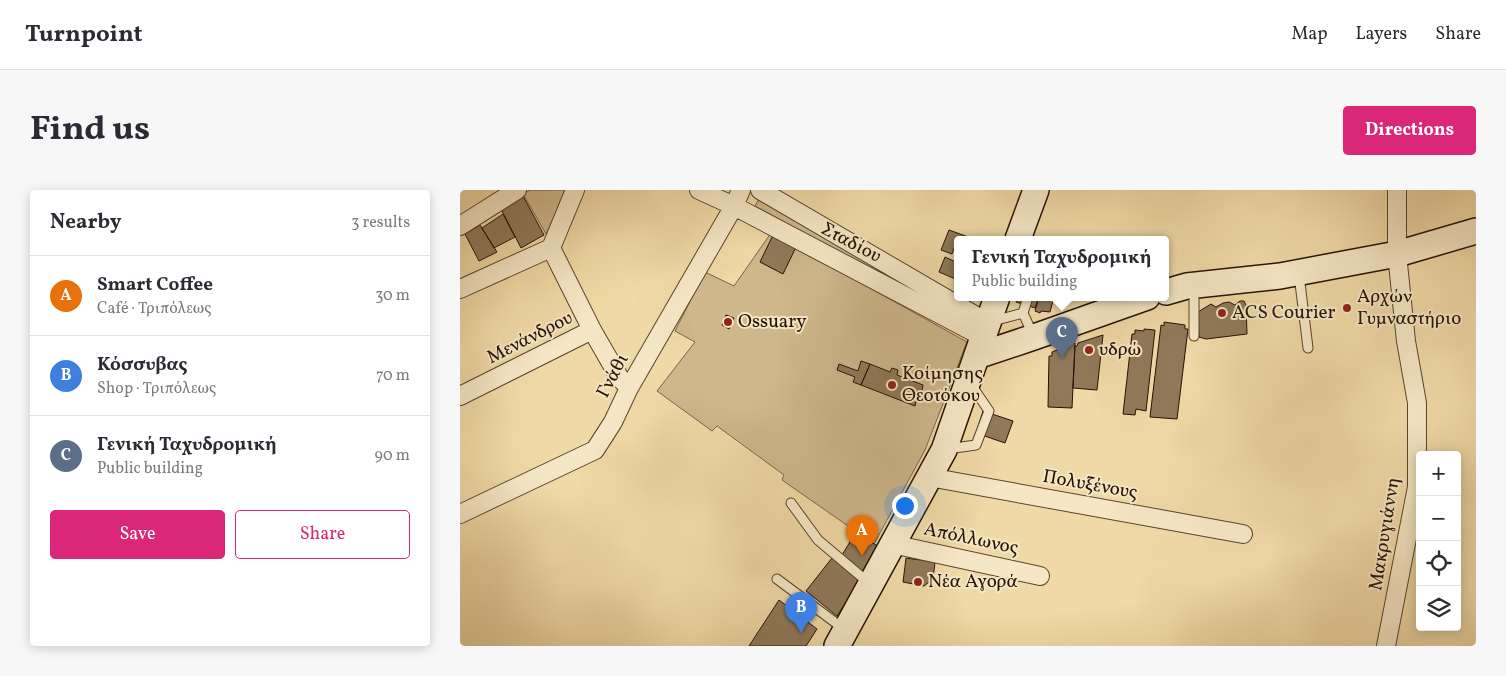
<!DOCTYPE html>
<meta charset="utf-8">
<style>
:root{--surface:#fff;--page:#f7f7f7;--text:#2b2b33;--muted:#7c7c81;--line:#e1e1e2;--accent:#db2777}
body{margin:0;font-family:Vollkorn,serif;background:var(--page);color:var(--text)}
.controls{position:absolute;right:15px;bottom:15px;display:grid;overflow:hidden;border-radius:5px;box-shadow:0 2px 12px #0003}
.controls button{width:45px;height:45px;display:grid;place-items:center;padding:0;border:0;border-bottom:1px solid var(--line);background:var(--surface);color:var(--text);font:25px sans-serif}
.you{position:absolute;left:444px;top:315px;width:18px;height:18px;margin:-12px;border:4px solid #fff;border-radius:50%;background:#1a73e8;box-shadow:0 0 0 8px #1a73e833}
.badge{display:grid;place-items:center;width:32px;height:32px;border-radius:50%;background:var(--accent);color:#fff;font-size:16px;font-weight:700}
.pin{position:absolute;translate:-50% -41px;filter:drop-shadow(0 1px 2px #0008)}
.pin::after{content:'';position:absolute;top:26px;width:18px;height:15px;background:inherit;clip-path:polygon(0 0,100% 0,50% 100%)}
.popup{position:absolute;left:494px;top:46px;width:215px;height:65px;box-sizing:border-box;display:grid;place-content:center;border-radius:5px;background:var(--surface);filter:drop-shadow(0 1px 4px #0005);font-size:16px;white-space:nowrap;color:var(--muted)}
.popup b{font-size:19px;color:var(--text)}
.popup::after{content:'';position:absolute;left:50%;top:100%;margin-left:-10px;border:10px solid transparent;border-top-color:var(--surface)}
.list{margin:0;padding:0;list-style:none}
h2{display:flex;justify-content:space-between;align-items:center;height:65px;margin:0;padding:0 20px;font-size:21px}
h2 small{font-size:16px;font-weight:400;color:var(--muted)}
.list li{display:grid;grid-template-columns:32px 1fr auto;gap:15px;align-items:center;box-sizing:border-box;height:80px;padding:0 20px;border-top:1px solid var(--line)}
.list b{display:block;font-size:19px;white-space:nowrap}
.list p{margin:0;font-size:16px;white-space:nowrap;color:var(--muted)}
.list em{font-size:16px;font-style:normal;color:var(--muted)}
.actions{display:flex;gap:10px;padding:15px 20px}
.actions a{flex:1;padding:11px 0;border:1px solid var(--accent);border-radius:5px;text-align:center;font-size:18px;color:var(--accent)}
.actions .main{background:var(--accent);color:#fff}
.icon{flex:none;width:28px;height:28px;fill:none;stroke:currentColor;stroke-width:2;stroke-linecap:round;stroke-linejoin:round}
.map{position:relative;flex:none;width:1016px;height:456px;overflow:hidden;border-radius:5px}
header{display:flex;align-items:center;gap:30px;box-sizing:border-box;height:70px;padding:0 25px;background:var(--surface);border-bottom:1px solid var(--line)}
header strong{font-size:24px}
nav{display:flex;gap:28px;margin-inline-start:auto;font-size:18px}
.intro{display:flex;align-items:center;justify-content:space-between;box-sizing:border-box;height:120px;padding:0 30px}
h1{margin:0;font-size:35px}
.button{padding:12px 22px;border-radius:5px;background:var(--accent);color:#fff;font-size:18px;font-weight:700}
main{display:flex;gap:30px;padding:0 30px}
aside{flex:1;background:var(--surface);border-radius:5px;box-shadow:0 2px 12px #0003}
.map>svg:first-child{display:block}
.green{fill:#cdb78b;stroke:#7a6448}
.building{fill:#8f7959;stroke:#261205}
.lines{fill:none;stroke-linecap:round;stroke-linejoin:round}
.lane-casing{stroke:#58442d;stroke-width:11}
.street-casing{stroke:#58442d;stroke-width:20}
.secondary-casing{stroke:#261205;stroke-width:28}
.lane{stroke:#f5e6c5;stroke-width:9}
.street{stroke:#f5e6c5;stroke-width:18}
.secondary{stroke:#f5e6c5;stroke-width:25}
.poi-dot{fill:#8f2418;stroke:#f5e6c5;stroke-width:2}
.labels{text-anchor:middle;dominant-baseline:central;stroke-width:4;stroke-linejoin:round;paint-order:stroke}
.street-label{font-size:19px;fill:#261205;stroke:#f5e6c5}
.poi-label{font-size:19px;fill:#261205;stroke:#f5e6c5;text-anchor:start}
</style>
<header>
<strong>Turnpoint</strong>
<nav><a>Map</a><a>Layers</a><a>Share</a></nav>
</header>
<div class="intro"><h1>Find us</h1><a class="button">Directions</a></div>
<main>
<aside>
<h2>Nearby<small>3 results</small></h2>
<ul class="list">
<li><span class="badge" style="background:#e8710a">A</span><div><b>Smart Coffee</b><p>Café · Τριπόλεως</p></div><em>30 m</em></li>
<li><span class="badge" style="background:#3f7fe0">B</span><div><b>Κόσσυβας</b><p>Shop · Τριπόλεως</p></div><em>70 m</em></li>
<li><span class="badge" style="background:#5c6f8a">C</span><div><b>Γενική Ταχυδρομική</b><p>Public building</p></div><em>90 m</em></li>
</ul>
<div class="actions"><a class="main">Save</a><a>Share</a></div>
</aside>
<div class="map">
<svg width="1016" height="456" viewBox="0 0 1016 456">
<rect width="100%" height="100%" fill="#efd9a6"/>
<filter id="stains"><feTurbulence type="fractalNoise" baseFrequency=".004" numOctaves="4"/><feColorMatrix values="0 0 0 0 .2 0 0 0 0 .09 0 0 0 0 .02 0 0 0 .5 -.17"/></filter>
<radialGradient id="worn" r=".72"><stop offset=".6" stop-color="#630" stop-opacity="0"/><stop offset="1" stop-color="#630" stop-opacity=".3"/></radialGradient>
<path class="green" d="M70,0H108L86,44L63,4Z
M300,7L486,115L484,119L295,16Z
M311,43L507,152L465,260L414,354L322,290L324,285L257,236L252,241L197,201L235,152L215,141L245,82L274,96Z"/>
<path class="building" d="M63,6L84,45L61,58L41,19Z
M43,24L55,47L34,58L22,38Z
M20,35L37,62L19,71L5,44Z
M489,40L514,49H498V57L495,56L492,64L481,60Z
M314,43L337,55L323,84L300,72Z
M485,67L498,73V90L479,82Z
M558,107H579L575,118L556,112Z
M579,107H594L590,122L581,121L580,123L575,121Z
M780,111H784L786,115L787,144L746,149L739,147L738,122L751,114L756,117L763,113L769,112L775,115Z
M266,125L274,128L269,139L262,135Z
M704,132L725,135V139H728L717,229L690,227L701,135L704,136Z
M684,139L695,140L686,221L676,219L675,225L663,224L672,144H675V140L684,141Z
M643,145L637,200L613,198L615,156H617L618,153Z
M615,153L612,218L588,217L589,166H592V162Z
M401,171L410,174L401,195L393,192L395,187L377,180L379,174L398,181Z
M410,174L430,182L432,178L438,180L437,185L463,195L460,210L456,212L455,216L401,195Z
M523,221L553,231L545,253L516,243Z
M396,342L419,357L404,384L382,365Z
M372,368L400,391L377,426L346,401Z
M446,368L475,372L473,389L464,396L443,392Z
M319,410L357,439L346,456H289Z"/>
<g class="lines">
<defs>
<path id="lane" d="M839,85L848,158
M734,98V146
M563,123L573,145
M533,131L563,123L568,107
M487,259L516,255L529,221L510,193
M331,313L358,350L409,393
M317,389L384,439"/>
<path id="street" d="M115,0L91,58L132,140L159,187L169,198
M239,0L274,16L523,147
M300,0L528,133
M0,36L57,0
M0,99L91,58
M0,206L132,140
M469,287L783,344
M0,324L135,260L153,232L169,198L274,16L281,0
M432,354L580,386
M926,456L957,297V213L946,151L937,64V0"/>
<path id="secondary" d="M558,49L576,0
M706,102L727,96L820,86L937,64L1016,41
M517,166L574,147L687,107
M377,456L484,260L537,107"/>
</defs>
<use href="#lane" class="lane-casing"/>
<use href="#street" class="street-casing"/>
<use href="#secondary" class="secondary-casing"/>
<use href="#lane" class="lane"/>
<use href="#street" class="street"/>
<use href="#secondary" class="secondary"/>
</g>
<g class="poi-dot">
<circle cx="887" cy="118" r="5"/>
<circle cx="762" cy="123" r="5"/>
<circle cx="268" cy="132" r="5"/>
<circle cx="629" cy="160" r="5"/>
<circle cx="432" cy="195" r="5"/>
<circle cx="458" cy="392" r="5"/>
</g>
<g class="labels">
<g class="street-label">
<text transform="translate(391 53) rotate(28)">Σταδίου</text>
<text transform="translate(70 148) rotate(-27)">Μενάνδρου</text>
<text transform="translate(153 186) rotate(-62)">Γνάθι</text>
<text transform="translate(630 295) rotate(10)">Πολυξένους</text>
<text transform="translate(925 344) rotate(-81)">Μακρυγιάννη</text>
<text transform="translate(511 349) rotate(12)">Απόλλωνος</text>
</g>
<g class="poi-label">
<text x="897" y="107">Αρχών<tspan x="897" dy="22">Γυμναστήριο</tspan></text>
<text x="772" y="123">ACS Courier</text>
<text x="278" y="132">Ossuary</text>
<text x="639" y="160">υδρώ</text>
<text x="442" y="184">Κοίμησης<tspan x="442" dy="22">Θεοτόκου</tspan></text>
<text x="468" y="392">Νέα Αγορά</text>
</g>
</g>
<rect width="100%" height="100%" filter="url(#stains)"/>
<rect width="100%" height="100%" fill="url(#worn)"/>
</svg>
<div class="controls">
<button>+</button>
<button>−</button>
<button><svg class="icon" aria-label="locate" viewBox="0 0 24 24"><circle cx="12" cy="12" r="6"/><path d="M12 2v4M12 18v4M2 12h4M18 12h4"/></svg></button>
<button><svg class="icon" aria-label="layers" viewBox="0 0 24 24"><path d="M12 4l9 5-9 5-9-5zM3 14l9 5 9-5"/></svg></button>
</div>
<div class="you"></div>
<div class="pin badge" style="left:402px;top:366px;background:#e8710a">A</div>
<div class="pin badge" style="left:341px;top:443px;background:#3f7fe0">B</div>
<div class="pin badge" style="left:602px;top:168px;background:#5c6f8a">C</div>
<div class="popup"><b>Γενική Ταχυδρομική</b>Public building</div>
</div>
</main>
